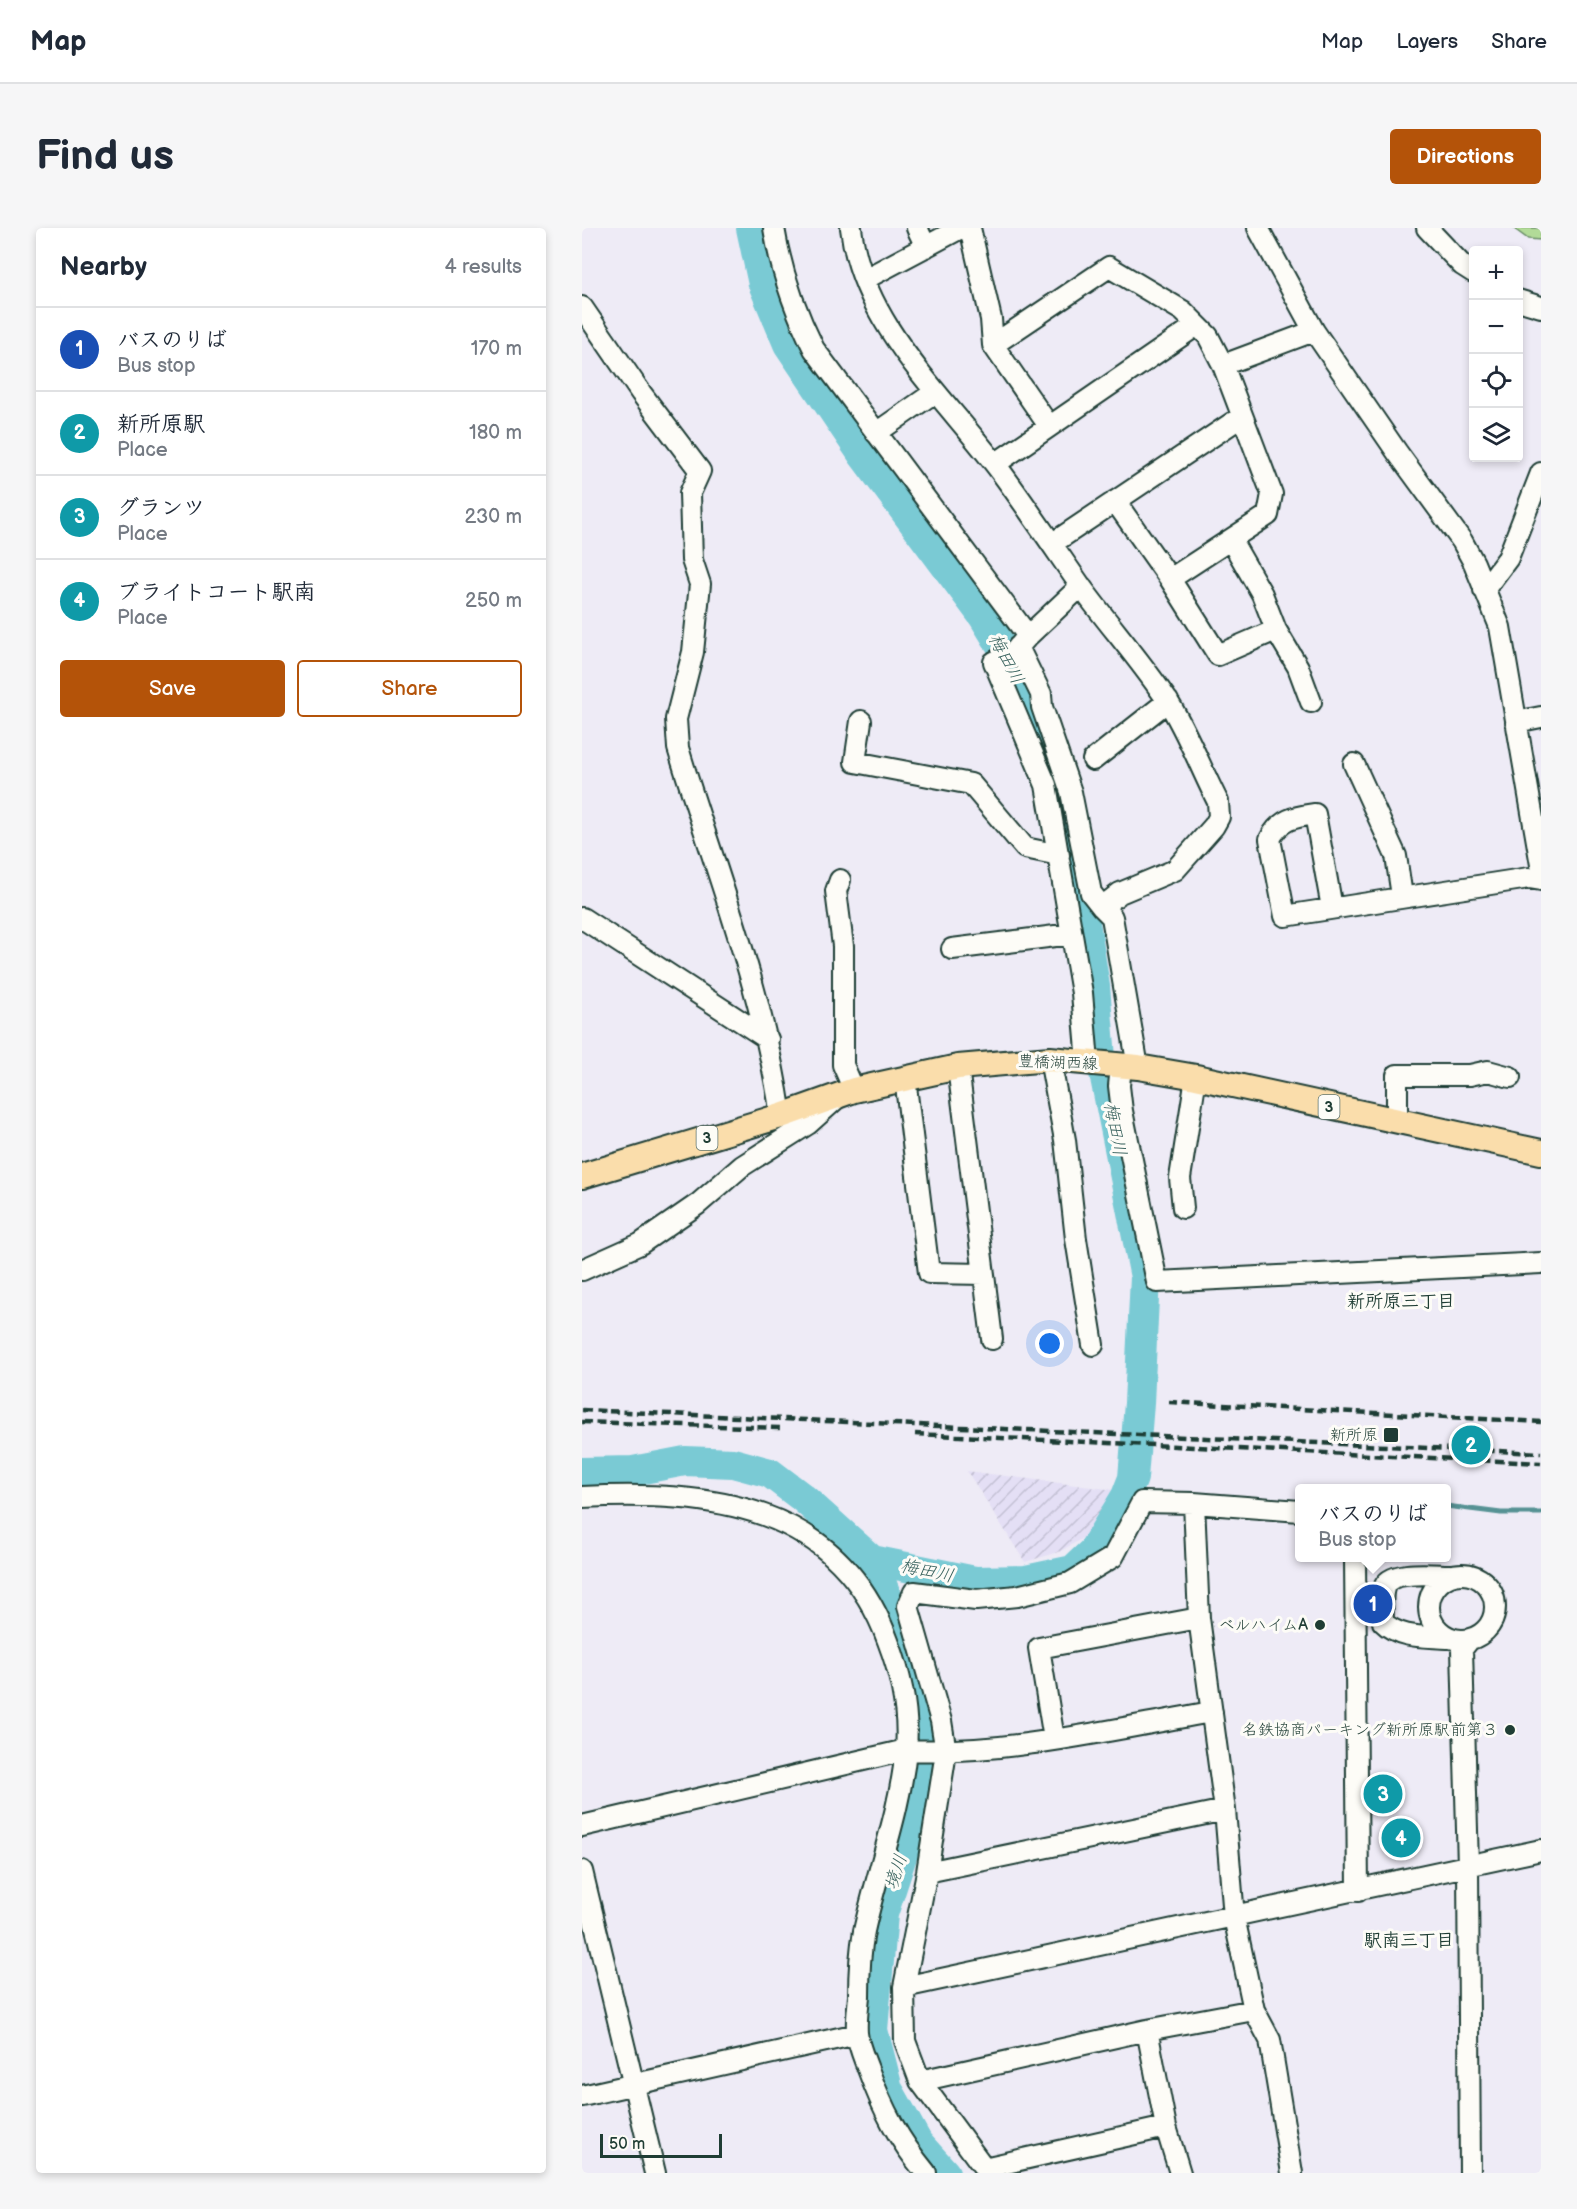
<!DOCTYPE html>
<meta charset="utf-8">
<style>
:root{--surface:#fff;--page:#f6f6f7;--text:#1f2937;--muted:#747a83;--line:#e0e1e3;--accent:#b45309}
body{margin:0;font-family:"Balsamiq Sans","Klee One",sans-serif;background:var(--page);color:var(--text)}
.controls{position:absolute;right:18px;top:18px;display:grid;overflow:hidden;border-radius:6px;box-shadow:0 3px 9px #0003}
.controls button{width:54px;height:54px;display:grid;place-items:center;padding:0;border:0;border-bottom:2px solid var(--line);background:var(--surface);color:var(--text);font:30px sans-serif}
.scale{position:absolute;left:18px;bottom:15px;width:122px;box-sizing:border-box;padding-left:6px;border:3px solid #1f3d34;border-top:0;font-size:16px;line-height:21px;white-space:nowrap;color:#1f3d34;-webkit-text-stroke:4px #fdfcf7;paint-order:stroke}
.you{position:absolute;left:468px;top:1116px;width:21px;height:21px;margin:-15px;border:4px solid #fff;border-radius:50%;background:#1a73e8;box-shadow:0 0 0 9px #1a73e833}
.badge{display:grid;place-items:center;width:39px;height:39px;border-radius:50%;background:var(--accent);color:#fff;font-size:20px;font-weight:700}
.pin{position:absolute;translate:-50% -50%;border:3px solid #fff;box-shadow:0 2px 6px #0006}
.popup{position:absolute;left:713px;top:1256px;width:156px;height:78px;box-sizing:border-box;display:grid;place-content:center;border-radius:6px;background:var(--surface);filter:drop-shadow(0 2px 4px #0005);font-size:20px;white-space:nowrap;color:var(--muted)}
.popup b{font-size:22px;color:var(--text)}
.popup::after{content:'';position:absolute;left:50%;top:100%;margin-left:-12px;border:12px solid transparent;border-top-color:var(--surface)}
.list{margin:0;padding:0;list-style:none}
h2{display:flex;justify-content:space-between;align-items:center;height:78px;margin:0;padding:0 24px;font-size:26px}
h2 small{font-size:20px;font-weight:400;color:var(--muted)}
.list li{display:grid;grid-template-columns:39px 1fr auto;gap:18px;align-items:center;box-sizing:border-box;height:84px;padding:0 24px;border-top:2px solid var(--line)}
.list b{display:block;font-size:22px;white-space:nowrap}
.list p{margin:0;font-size:20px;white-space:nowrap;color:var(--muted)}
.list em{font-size:20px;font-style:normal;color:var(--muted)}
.actions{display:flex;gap:12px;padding:18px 24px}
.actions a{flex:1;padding:14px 0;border:2px solid var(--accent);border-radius:6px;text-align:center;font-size:21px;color:var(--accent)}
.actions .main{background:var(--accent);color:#fff}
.icon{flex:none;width:33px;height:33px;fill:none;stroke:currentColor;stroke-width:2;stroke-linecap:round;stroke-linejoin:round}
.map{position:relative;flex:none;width:959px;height:1945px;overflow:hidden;border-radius:6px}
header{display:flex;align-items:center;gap:36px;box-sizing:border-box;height:84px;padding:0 30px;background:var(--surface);border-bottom:2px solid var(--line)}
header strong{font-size:28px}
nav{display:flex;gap:33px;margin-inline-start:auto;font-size:21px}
.intro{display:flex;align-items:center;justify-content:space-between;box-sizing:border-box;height:144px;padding:0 36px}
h1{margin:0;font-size:42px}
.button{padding:15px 27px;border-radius:6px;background:var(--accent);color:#fff;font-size:21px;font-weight:700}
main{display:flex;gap:36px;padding:0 36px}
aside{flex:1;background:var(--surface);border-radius:6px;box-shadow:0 3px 9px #0003}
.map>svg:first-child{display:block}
.industrial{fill:url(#industrial-furrows)}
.forest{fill:url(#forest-firs);stroke:#688c66;stroke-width:1.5}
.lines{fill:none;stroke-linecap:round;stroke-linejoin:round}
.stream{stroke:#569294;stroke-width:5}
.river{stroke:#7acad4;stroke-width:30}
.minor-casing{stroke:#1f3d34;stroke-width:24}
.major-casing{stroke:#1f3d34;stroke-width:28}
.minor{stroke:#fdfcf7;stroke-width:20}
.major{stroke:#faddab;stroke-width:24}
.rail{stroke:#1f3d34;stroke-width:4.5;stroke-dasharray:9 4.5;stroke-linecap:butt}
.poi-dot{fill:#1f3d34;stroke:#fdfcf7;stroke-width:2}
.labels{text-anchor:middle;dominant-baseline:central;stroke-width:6;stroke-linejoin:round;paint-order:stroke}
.shield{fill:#fdfcf7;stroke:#62766e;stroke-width:1.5}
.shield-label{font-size:15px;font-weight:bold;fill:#1f3d34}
.street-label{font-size:16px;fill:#1f3d34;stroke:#fdfcf7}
.poi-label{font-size:16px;fill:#1f3d34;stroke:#fdfcf7;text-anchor:end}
.water-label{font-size:18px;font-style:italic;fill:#36605c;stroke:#fdfcf7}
.neighbourhood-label{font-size:18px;font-weight:bold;fill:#1f3d34;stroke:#fdfcf7}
</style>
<header>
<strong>Map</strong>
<nav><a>Map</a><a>Layers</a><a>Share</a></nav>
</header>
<div class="intro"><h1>Find us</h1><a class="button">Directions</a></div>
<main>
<aside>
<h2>Nearby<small>4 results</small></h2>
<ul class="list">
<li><span class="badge" style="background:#1a4fb4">1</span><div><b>バスのりば</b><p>Bus stop</p></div><em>170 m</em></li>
<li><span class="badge" style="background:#0f9aa8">2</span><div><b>新所原駅</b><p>Place</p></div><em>180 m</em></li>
<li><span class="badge" style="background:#0f9aa8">3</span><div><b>グランツ</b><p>Place</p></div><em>230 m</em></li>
<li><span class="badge" style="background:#0f9aa8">4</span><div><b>ブライトコート駅南</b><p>Place</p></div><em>250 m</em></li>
</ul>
<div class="actions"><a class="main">Save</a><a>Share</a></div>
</aside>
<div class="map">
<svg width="959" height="1945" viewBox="0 0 959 1945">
<defs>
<pattern id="industrial-furrows" width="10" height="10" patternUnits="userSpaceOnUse" patternTransform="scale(1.5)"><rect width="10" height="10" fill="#e4dff5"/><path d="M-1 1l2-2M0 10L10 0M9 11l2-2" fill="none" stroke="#c3c0d3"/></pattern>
<pattern id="forest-firs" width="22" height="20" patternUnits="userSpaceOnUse" patternTransform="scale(1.5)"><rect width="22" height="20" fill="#b2db98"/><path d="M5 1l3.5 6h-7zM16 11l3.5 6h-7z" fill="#99bd84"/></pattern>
</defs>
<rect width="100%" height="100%" fill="#eeebf6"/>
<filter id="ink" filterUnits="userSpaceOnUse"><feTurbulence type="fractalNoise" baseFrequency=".0167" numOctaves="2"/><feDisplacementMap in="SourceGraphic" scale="12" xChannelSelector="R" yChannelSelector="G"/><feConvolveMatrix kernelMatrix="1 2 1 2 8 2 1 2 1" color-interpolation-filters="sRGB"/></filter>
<g filter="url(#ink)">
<path class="industrial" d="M385,1243L533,1262L514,1300L506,1307L477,1324L443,1334Z"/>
<path class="forest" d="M931,0H959V12L946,11Z"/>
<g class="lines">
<path class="stream" d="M544,1268L557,1269
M864,1278L919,1285H959"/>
<path class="river" d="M169,0L181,56L206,116L281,227L401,388L432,439L473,542
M0,1244L51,1243L103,1233L151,1235L188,1245L221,1270L290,1332L393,1353L444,1352L491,1342L510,1324L544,1268L551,1250L557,1175L563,1049L519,830L513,758L488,600
M290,1332L331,1433L338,1474L339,1513L322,1622L301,1686L291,1802L306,1861L336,1915L363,1945"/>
<defs>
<path id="minor" d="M192,0C199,44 212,81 232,121L446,408L433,423L412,434L464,557L500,765L506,834
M269,0C280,97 364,170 419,244C447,282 473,321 500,360C527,397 559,433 585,472C605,503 619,541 636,574L637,589L632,598L593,642L538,665L520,679L530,689L556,839
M335,0L344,19
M388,0L409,91L411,117L467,198
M676,0L732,103L815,224L880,313L892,335L918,399L959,637
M845,0L880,37L891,44
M283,51L379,0
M936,72L959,79
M0,79L59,165L118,243L108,265L110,332L118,356L111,424L94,491L96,520C133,642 181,762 199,888
M411,117L527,39L601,83L615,97L413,236
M641,137L732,103
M294,205L353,164
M533,273L588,351L636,427L694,402L680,366L649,312
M471,315L659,189
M588,351L686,287L690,266L641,137L626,108L615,97
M902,362L926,330L959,245
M694,402L716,439L729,474
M446,408L499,358
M436,419L459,466L460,479L489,564L509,665L520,679
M279,493L273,534L389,556L443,620L477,627
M934,494L959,489
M511,532L586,473
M772,536L814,628L820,668
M258,652L254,663L261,718V837L272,862
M750,680L733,586C712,589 698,591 688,611L703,688L947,650L959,652
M0,690L186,811
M370,721L489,706
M468,831L483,912L494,1011L511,1117
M539,838L537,858L540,883L575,1054L959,1035
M376,839L410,1111
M323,850L347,1045L402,1046
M815,894V847H888L906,843L928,849
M601,980L598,950L614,849
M0,1042L58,1016L116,976L160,938L226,896L255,870
M0,1269C127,1263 256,1275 306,1413C319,1447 327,1486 324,1522C318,1584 295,1643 282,1703C278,1724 277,1746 277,1768C276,1780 274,1793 275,1805C276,1817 282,1830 286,1841C301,1882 316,1911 344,1945
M612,1275L617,1390L643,1582L652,1689L672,1782L688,1812L710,1945
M773,1330L776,1663
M847 1379a33 33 0 1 1 66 0a33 33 0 1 1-66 0Z
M866,1410C843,1408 818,1411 801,1394C801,1384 799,1369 802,1360C807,1341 853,1347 869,1347
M888,1411L880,1421L886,1638L888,1945
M472,1511L457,1420L617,1390
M0,1598L324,1522C426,1527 530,1501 630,1484
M0,1643L73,1945
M345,1644L643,1582
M322,1759L959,1622
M565,1802L584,1899L598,1945
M338,1853L565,1802L672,1782
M0,1868L275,1806
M402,1940L584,1899
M406,1945L338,1853L323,1813L322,1759L345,1644L364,1524L359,1493L326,1378L332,1364L394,1372L435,1368L488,1355L531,1329L560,1274L612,1275L718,1283"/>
<path id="major" d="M0,948L199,888L272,862L376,839L468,831L556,839L614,849L959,924"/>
</defs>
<use href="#minor" class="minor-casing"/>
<use href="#major" class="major-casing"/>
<use href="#minor" class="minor"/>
<use href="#major" class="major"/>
<path class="rail" d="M587,1174L959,1194
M0,1182L959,1225
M0,1194L201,1200
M333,1206L959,1235"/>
</g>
</g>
<g class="poi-dot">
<rect x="801" y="1199" width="16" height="16" rx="3"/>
<circle cx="738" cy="1397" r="6"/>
<circle cx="928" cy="1502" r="6"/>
</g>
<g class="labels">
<g class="shield">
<rect x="736.5" y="867" width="21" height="24" rx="4.5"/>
<rect x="114.5" y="898" width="21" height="24" rx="4.5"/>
</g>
<g class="shield-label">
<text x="747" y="879">3</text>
<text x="125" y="910">3</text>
</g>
<g class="street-label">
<text transform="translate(476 835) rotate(2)">豊橋湖西線</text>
</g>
<g class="poi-label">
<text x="796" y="1207">新所原</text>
<text x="726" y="1397">ベルハイムA</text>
<text x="916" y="1502">名鉄協商パーキング新所原駅前第３</text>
</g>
<g class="water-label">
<text transform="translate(424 431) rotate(62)">梅田川</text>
<text transform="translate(533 901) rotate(79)">梅田川</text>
<text transform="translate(345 1343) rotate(12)">梅田川</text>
<text transform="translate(314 1644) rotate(-72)">境川</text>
</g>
<g class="neighbourhood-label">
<text x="819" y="1073">新所原三丁目</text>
<text x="827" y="1712">駅南三丁目</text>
</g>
</g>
</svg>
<div class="controls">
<button>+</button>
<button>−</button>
<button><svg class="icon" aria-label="locate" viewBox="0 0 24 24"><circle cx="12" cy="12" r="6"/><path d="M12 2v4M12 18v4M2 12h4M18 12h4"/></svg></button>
<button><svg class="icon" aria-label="layers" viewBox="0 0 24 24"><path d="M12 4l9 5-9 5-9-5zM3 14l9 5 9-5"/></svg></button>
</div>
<div class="scale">50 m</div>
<div class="you"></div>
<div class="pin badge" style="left:791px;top:1376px;background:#1a4fb4">1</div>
<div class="popup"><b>バスのりば</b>Bus stop</div>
<div class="pin badge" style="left:889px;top:1217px;background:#0f9aa8">2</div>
<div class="pin badge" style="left:801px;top:1566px;background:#0f9aa8">3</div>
<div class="pin badge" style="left:819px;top:1610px;background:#0f9aa8">4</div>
</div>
</main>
